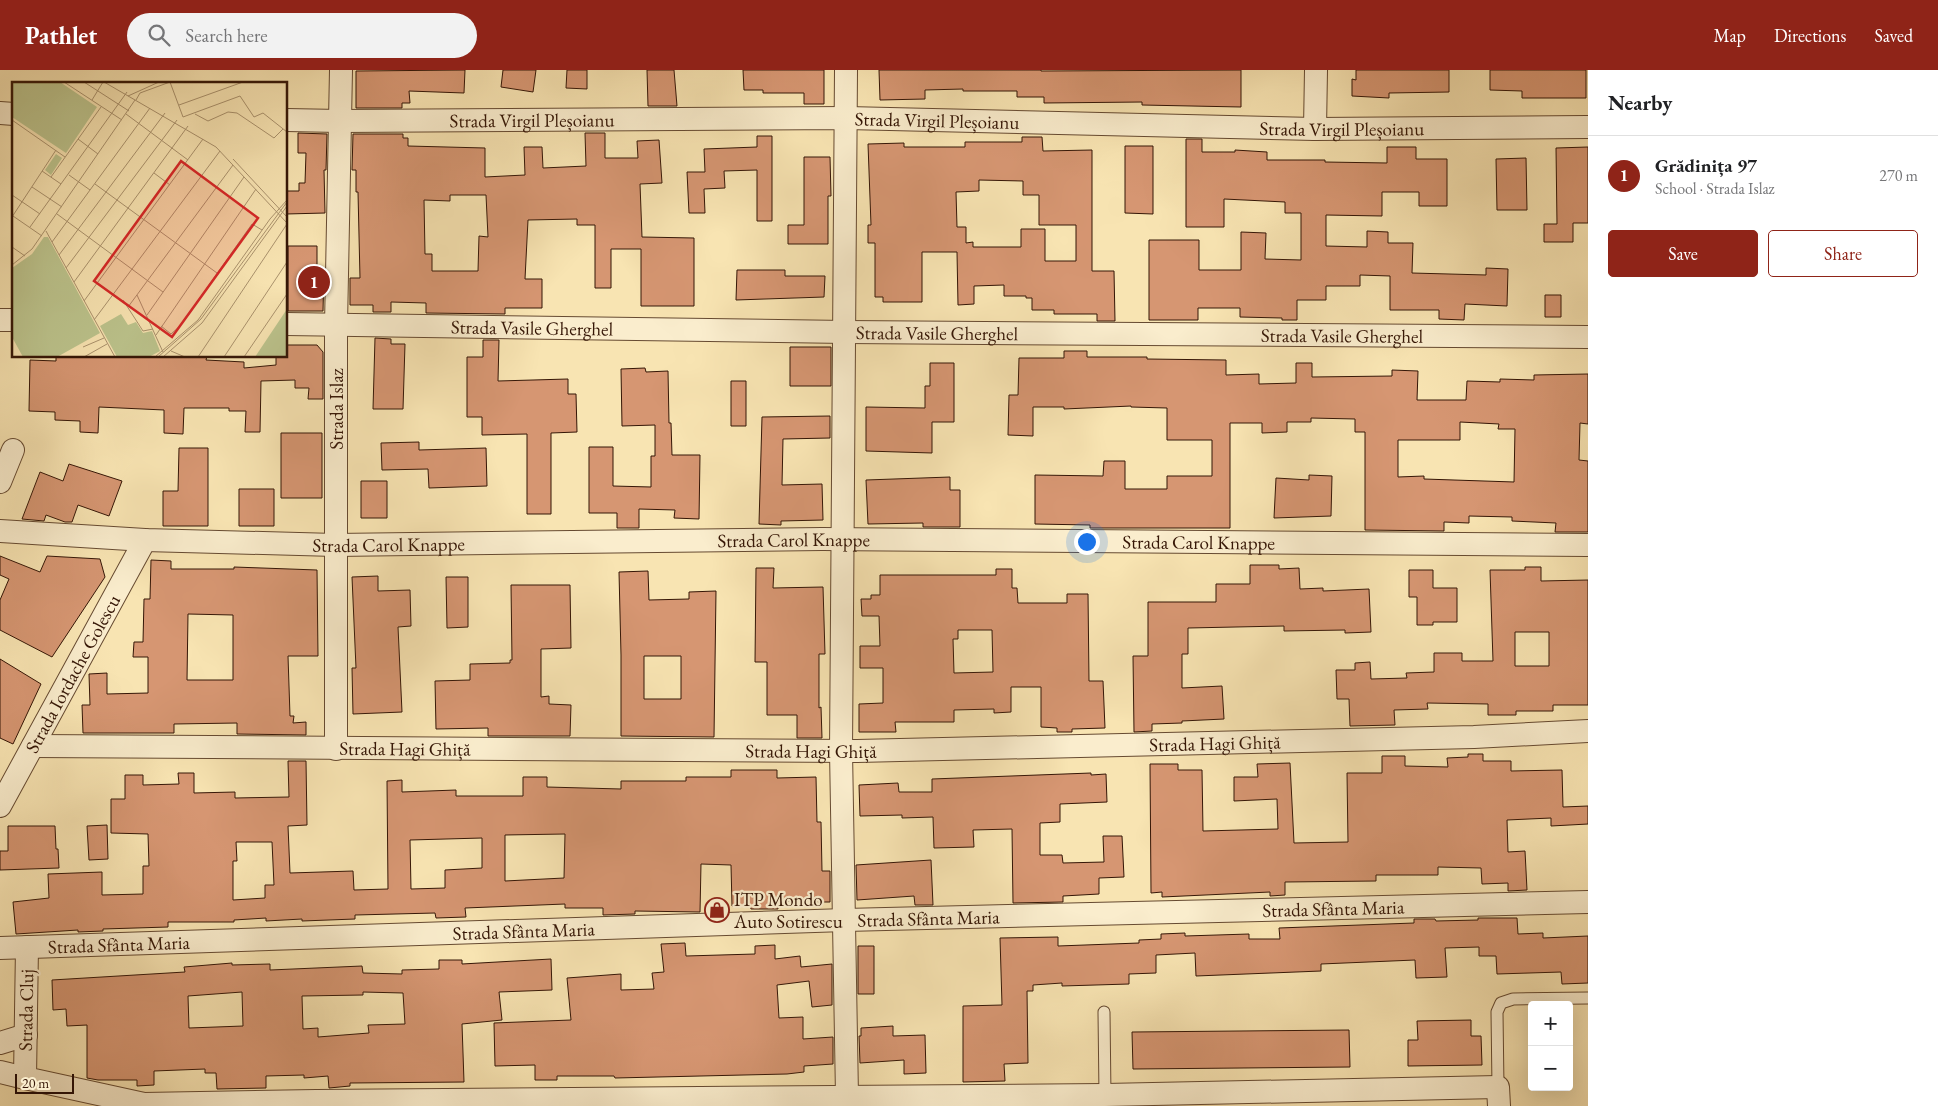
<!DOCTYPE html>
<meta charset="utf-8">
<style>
:root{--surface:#fff;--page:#f2f2f2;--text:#202124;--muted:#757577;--line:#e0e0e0;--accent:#8f2418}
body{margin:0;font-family:"EB Garamond",serif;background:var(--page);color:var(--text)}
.controls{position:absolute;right:15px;bottom:15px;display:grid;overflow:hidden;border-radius:5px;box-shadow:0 5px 20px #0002}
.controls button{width:45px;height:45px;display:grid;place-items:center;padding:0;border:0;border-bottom:1px solid var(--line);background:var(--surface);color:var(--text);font:25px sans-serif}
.scale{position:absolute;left:15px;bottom:12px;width:59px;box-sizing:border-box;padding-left:5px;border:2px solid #351606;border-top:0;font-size:14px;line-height:18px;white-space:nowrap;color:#351606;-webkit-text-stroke:4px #faedcd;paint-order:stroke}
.you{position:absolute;left:1086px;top:471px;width:18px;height:18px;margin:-12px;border:4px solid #fff;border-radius:50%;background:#1a73e8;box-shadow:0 0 0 8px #1a73e833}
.badge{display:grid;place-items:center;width:32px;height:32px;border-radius:50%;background:var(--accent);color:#fff;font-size:16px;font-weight:700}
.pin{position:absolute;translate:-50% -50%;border:2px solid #fff;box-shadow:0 1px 5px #0006}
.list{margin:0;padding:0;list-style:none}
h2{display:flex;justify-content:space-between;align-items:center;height:65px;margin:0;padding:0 20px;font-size:21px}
h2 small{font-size:16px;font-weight:400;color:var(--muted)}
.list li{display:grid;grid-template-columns:32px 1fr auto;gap:15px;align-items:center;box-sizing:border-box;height:80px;padding:0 20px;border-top:1px solid var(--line)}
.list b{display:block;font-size:19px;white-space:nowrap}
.list p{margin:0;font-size:16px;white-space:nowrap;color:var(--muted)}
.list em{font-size:16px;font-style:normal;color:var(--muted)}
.actions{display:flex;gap:10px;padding:15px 20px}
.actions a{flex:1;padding:11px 0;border:1px solid var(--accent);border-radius:5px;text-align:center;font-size:18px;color:var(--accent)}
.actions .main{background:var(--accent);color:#fff}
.icon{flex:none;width:28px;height:28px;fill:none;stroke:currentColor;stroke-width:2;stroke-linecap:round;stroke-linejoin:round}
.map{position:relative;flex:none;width:1588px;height:1036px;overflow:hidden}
header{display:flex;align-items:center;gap:30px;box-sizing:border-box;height:70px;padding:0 25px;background:var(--accent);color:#fff}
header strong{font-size:24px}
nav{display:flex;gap:28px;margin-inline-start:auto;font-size:18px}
.search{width:350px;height:45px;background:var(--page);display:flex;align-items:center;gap:12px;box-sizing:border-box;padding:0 18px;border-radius:28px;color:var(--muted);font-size:19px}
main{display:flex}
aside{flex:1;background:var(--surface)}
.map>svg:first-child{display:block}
.building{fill:#d69672;stroke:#351606;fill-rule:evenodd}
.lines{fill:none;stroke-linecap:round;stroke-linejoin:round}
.service-casing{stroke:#664a31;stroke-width:13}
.minor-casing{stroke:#664a31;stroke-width:24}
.service{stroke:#faedcd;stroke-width:11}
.minor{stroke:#faedcd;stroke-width:22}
.labels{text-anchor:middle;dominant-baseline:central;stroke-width:4.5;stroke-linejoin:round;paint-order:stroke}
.street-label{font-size:19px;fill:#351606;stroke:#faedcd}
.poi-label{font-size:19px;fill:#351606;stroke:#faedcd;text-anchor:start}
.inset-road{fill:none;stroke:#aa926d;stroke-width:1}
.view{fill:#d62828;fill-opacity:0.15;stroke:#d62828;stroke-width:2.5}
.inset-edge{fill:none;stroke:#351606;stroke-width:2.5}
</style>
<header>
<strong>Pathlet</strong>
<div class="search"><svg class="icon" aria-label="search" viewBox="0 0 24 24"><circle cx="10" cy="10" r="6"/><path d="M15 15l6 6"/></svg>Search here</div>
<nav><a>Map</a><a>Directions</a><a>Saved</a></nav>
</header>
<main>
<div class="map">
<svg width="1588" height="1036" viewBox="0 0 1588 1036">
<rect width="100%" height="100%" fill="#f8e4b2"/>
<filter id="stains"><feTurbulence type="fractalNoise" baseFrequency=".004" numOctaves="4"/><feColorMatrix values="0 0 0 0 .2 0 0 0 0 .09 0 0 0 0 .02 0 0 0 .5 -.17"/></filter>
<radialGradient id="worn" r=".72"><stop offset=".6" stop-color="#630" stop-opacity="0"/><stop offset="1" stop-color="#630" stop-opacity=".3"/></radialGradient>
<path class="building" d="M465,0L464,23L409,21L410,33H402V38H356V1Z
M503,0H536L533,22L501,17Z
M567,0H587V19L566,18Z
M647,0H674L677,36H648Z
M743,0H824V34H804V23H763V20H744Z
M879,0H1041V1L1241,0V37L1142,35V32L1044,33V27H1017V21H963V19L925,20V29L880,30Z
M1356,0H1449V22L1389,23V28L1352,26V9L1356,10Z
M1490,0H1586V28H1522V21L1490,20Z
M298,63L327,64L326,100H324L325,143L286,144V121H299V113H305L306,83H298Z
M585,63H605V88H638L637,71L659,70L662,113L640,114L642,167L694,168V236H641V179H611V218H595V155H577V149L528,150L525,209H542V238H505V244L426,243V233L391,232V242H373V235H350V208H360L358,122H356V100H352L353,64H403V68H408V76L485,78V107L525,105L524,77H542L543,98L586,96ZM450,125H486L488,167L479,166L478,201H432V184H425L424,130L450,131Z
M757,66H772V151H757V100L724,101L725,118L704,119L705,143H689L687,102H705L704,79L757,77Z
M1022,67H1042L1043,81L1092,80V201H1114L1115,251H1097V244H1054V240H1032V228H1026V226H1004V215L974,216V234L958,235L957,182H922V232H883V227H875V173H868V155H871L868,74L904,73V77H965V72H1022ZM979,110L1023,111V125H1039V155H1076V191H1045V159H1021V177H973V172L966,173V157H957L956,122L979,121Z
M1186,69H1202V82H1235V80L1267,82V90H1325V92L1387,93V77H1416V89H1447V136H1419V122H1382V146L1326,145V176L1367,177V161L1388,162V173H1413L1412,203L1486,205V198L1508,199L1507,236L1465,234L1464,250L1439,249V240H1390V206L1360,205V216H1326V230H1297V250H1282V248L1240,247V238H1198V250H1149V170H1199V200H1241V162L1266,163L1265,189L1301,190V143H1285V132L1224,129V157H1186Z
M1125,76H1153V144L1125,143Z
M1588,77V153H1573V172H1544V154H1557L1556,78Z
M804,87H830L831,126H828V174H788V155H804Z
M1526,88L1527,140H1497L1496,89Z
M288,176H317V198H324L323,241H288Z
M737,200H785V206H825L824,227L736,230Z
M1545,225H1561V247H1545Z
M375,268L391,269V274H405L403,339H373Z
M483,270H499L498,311L568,309V324H576L577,362L551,363V444H527V364L482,365V347H467V287H483Z
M286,275H317L323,282V329H308L309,318H295V310L261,311L260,362H245L246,341H229V338H184L183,364L164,363V340L99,337L98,363L80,362V351L55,350V342L29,341L30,290L56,291V286H207L206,290L244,292V298L276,295V286H286Z
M790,277H831V316H790Z
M1064,281H1087V287H1147V289L1226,290V305L1259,304V314L1296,313V293H1312V307L1392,306V300L1418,301L1417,330H1466L1467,311L1500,312V309L1534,310V305L1588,304V354L1580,353L1579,390L1588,391V462H1555L1556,453L1512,451V447L1469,446V453L1444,452V461L1365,460V362H1355V349L1311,348V352H1287V362L1262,363V353H1230V458H1090V455L1035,454V405L1103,406L1104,391H1125V419H1167V406H1212V370H1167V338L1131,337V336L1064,339V337H1033V366L1008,365L1009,325H1018L1019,288H1064ZM1460,352L1499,354L1498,359H1515L1514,412L1424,409V406L1398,407V370H1460Z
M930,293H954V352H932V383L866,381V337L925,338V316H930Z
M645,298L646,302L668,301L669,353H671L672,385H700L699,449L674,448L675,440L639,439V458H617V443H589V377H613V416L651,417V386H655V355L622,356L621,299Z
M731,311H746V356H731Z
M830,346V368L783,369L782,415L822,414L823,450L781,451V455L759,454L762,347Z
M281,363H322V428H281Z
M419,372V380L486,378L487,416L429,418L428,399L382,400L381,373Z
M179,378H208V456H163V421H178Z
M69,394L122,411L109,446L78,435L72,452H65L46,445L44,451L22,449L40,402L63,411Z
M1309,405L1332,406L1331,446L1274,448L1276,408L1309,410Z
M950,407V420H960V457H923V453L868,454L866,410Z
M361,411H387V448H361Z
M239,419H274V456H239Z
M0,486L40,502L47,486L100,489L105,507L52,587L0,560V530L9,509L0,505Z
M151,490L171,491V499H234V497L317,500L318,586H288L290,646H294L293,653L306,652V665L237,664V653L174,654V663H83L82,635H90L89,604L107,603V624L148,623V587H133L134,572H143L144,529H150ZM188,544L233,545V610H187Z
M1250,495H1279V499L1299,498L1300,519L1323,518V521L1369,519L1371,562L1345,563V560L1284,561V556L1188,558V584H1182V618L1222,616L1224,649L1182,651V653L1152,654V661L1134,662L1133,586H1148V532H1216V514H1250Z
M1525,497H1541V511L1588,510V635H1553V641H1516V645H1488V634L1427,633L1428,639L1394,640L1395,655L1350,656L1349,629H1337L1336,600H1355V593L1370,592L1371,609L1407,608L1406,603L1434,602V583H1462V591H1493L1490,500H1525ZM1515,562H1549V596H1515Z
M756,498H774L773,518L823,517L825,584H819V638L821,637L822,668H797V645H767V592H755Z
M996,499H1012V518H1017L1018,533H1067V524H1088L1089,611H1103L1105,658L1072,659V662H1057V658L1041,657V617H1011V642L994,643V639L954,640V652H895L896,662H859V634L883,633V598H860V576H880L879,546H862L861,529H871V525H880V505H996ZM958,560H992L993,602L954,603L953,569H958Z
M1409,500H1433V518H1457V552H1433V555H1417V527H1409Z
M648,501L649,530L689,529V522L716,521L714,667L621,666V585L619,502ZM644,586H681V629H644Z
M378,506V521L410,520L411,556L398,557L402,642L353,644L352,598H356L352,507Z
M446,507H468V557L447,558Z
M511,515H570L571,578L541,579V627L549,626V634L571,635L570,666H488V658L436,659L435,611L470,610V594L510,593V590H512Z
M0,589L41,614L13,674L0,668Z
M1468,684H1483V691H1511V701L1562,700L1563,737L1588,736V754L1551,756V748L1507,750L1508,782L1525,781L1527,820L1508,821V813L1482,814L1481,798L1438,797V805H1376V811L1285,812V825L1270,826V822L1162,827V822L1151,823L1150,694H1178V700H1202L1203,761L1278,759L1277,729L1234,731V707H1258L1257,694L1290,693L1294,773L1348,772L1347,703H1382V686H1405V696L1448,697L1447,688L1468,687Z
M288,691H306L307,755L288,756L290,803L353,801L354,820L388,819L387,711L402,710V722L456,720V726H523V707H547V717L621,719V711H686V707H731V700H777V708L816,707L817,752H821L822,801H830V832H815L814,830L778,832V839H751L750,835L732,836L731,795L701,794L700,842L635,841V844L603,845V838H565V834L465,838L466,847L436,848L435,843L355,845V849L302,851V849L266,851V848L234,850V852H168V857L103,859V861L78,862V860L16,864L13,832L49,828L48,804L102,802V825L143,824V796H149L148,764L111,763V729H125V705H143V715L179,714L178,703H194V723L235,722V728L289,727ZM565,764L564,808L505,811V765ZM482,768V798L445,800V818L411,819L410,770ZM236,772H272L274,815H265V828L233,830V791H237Z
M1091,703V705L1106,704L1107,732L1060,734V752L1040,753V785H1062L1063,793L1104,792L1103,766H1122L1124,807L1099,808V824L1063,826V832L1013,833L1012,759L973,760L974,777L934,778L933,747L902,748V745L860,746L859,715L898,713L899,722H932V709Z
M107,755L108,789L89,790L87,756Z
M8,756H55L56,779H58L59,798L0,800V781H8Z
M931,790L933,835H915L914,826L857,830L856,795Z
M1478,848H1517L1518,864L1543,863V868L1588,866V913L1562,914L1561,902L1497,904L1496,886H1479V877L1445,878L1447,907L1416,908L1415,890L1321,894V901L1196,906L1195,883L1156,885V903L1129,904V914L1062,916V913L1033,915V921H1027L1028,993L1004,994L1005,1011L963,1012V936L1002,935L1000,868L1058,867V876L1139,873V870L1161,869V864L1185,863V866L1249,864V869H1280L1279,858L1414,853V849H1435L1436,851L1478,850Z
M685,873L686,886L755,884V876L775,875V889L800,886L801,897L832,894V935L812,937L809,911L777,915L779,948L803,947V969L833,967V994L804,996V1002L787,1004L615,1008L614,1006H557V1010H535V995L495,996L494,953L571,950L567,908L621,904V920L654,919L652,903L664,902L661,874Z
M858,876H874V924H858Z
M551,889L552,920L499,922L502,950L462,954L464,1012L350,1013V1016L329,1018L328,1006L304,1008V1005L266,1006V1018L217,1019L216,1003H205V999L154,1001V1015L137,1016V1010H98L87,1008V955L67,956L66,939L53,940L52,910L185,902L184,897L232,893V895L270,894V900L362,896L363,903L402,904V900L439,899V890H462V894ZM242,922L243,956L189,958L188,926ZM363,922L403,923L405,954L368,955L369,963L318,967V958L303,959L302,926L363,925Z
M1471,950V966H1481L1482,995L1408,996V970H1418L1417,951Z
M893,956V966L925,965L926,1003L904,1004V990L860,993L859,966H861V958Z
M1349,960L1350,997L1133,999L1132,962Z"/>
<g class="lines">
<defs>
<path id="service" d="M1104,942L1105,1025
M1498,1017L1497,942L1501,933L1513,929L1588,928"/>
<g id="minor">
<path d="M846,0L841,681L847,1026"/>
<path d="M0,43L14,44"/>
<path id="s1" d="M286,50L340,51L847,48L1315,59L1588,57"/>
<path d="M1315,59L1316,0"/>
<path d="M0,250H14"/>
<path id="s2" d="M286,254L846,262L1588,267"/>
<path d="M0,412L13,380"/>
<path id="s3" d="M0,461L145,470L335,475L822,469L1588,475"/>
<path id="s4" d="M33,676L857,681L1474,667L1588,661"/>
<path d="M336,679V255L341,0"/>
<path id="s5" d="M0,736L145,470"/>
<path d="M27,877L25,1008L144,1034L316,1031L1105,1025L1498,1017L1499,1036"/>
<path id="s6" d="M0,878L845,850L1588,832"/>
<path d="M0,973L26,965"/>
<path d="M0,1002L25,1008"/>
</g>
</defs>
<use href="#service" class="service-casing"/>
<use href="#minor" class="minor-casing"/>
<use href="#service" class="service"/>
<use href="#minor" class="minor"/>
</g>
<defs>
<symbol id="shop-ring" viewBox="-11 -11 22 22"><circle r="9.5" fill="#faedcd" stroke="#8f2418" stroke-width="1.5"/><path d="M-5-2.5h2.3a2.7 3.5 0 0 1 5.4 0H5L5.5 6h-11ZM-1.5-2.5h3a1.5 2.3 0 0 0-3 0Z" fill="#8f2418"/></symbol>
</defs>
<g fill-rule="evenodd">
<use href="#shop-ring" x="703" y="826" width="28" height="28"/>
</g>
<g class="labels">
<g class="street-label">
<text stroke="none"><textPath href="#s1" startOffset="246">Strada Virgil Pleșoianu</textPath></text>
<text stroke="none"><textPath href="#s1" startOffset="651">Strada Virgil Pleșoianu</textPath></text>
<text stroke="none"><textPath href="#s1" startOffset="1056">Strada Virgil Pleșoianu</textPath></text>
<text stroke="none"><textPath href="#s2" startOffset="246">Strada Vasile Gherghel</textPath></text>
<text stroke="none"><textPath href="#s2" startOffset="651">Strada Vasile Gherghel</textPath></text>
<text stroke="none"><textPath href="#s2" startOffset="1056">Strada Vasile Gherghel</textPath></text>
<text transform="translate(336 339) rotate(-90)">Strada Islaz</text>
<text stroke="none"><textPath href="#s3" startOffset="794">Strada Carol Knappe</textPath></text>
<text stroke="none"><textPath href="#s3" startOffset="1199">Strada Carol Knappe</textPath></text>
<text stroke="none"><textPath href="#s3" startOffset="389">Strada Carol Knappe</textPath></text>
<text stroke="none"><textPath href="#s5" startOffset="151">Strada Iordache Golescu</textPath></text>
<text stroke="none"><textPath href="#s4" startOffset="1182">Strada Hagi Ghiță</textPath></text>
<text stroke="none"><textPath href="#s4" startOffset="372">Strada Hagi Ghiță</textPath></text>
<text stroke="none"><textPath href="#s4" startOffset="778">Strada Hagi Ghiță</textPath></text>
<text stroke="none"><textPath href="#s6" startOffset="1334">Strada Sfânta Maria</textPath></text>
<text stroke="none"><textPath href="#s6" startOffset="929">Strada Sfânta Maria</textPath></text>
<text stroke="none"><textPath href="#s6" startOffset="524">Strada Sfânta Maria</textPath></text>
<text stroke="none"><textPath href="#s6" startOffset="119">Strada Sfânta Maria</textPath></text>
<text transform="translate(26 940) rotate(-89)">Strada Cluj</text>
</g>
<g class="poi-label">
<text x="734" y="829">ITP Mondo<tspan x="734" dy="22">Auto Sotirescu</tspan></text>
</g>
</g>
<g transform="translate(12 12)">
<rect width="275" height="275" fill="#f8e4b2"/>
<path d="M1,0H48L85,25L54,71L0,35ZM44,72L50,76L39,93L33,88ZM32,155H36L88,251L45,275H11L0,255V186L20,172ZM275,227V275H243ZM109,232L116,243L124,240L131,251L140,249L148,269L137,275H105L88,244Z" fill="#bcc48d"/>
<path class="inset-road" d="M52,0L110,38M72,0L117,29M92,0L204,65L275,141M158,0L171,35M116,14L147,0M80,18L91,0M124,18L128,11L158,0M167,23L231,0M114,32L176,78M183,32L196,39L216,30L225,31L262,56L271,47M171,35L228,14L242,35L251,31L275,50M0,38L53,75M66,57L86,72M221,77L275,135M30,89L49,102M142,91L158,103M57,93L78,108M39,95L89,25M83,102L205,191M20,105L50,125M0,113L28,132M45,132L151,210M1,134L30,154M0,135L44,68M18,145L115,10M34,149L103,275M40,160L138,26M0,165L13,174M47,173L153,31M0,183L20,167L123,18M54,186L165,38M62,200L176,44M125,213L151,270M111,218L131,249L141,247M72,219L191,57M116,225L221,83M135,233L232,95M82,238L208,69M149,244L159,252L168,244L240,142L250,148M144,253L244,107M71,265L92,256M159,269L173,275M72,275L95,262M143,275L186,238L258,137L275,118M146,275L189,237L275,120M151,275L190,241L275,124M186,275L275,142M212,275L275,180M232,275L275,212"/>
<path class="view" d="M169,79L246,136L160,255L82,199Z"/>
<rect width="275" height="275" class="inset-edge"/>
</g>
<rect width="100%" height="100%" filter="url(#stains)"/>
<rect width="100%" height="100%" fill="url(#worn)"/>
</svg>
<div class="controls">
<button>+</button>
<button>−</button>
</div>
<div class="scale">20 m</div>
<div class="you"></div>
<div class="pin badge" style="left:314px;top:212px">1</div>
</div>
<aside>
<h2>Nearby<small></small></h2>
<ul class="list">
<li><span class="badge">1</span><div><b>Grădinița 97</b><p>School · Strada Islaz</p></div><em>270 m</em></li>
</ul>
<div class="actions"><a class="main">Save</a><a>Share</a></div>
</aside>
</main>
